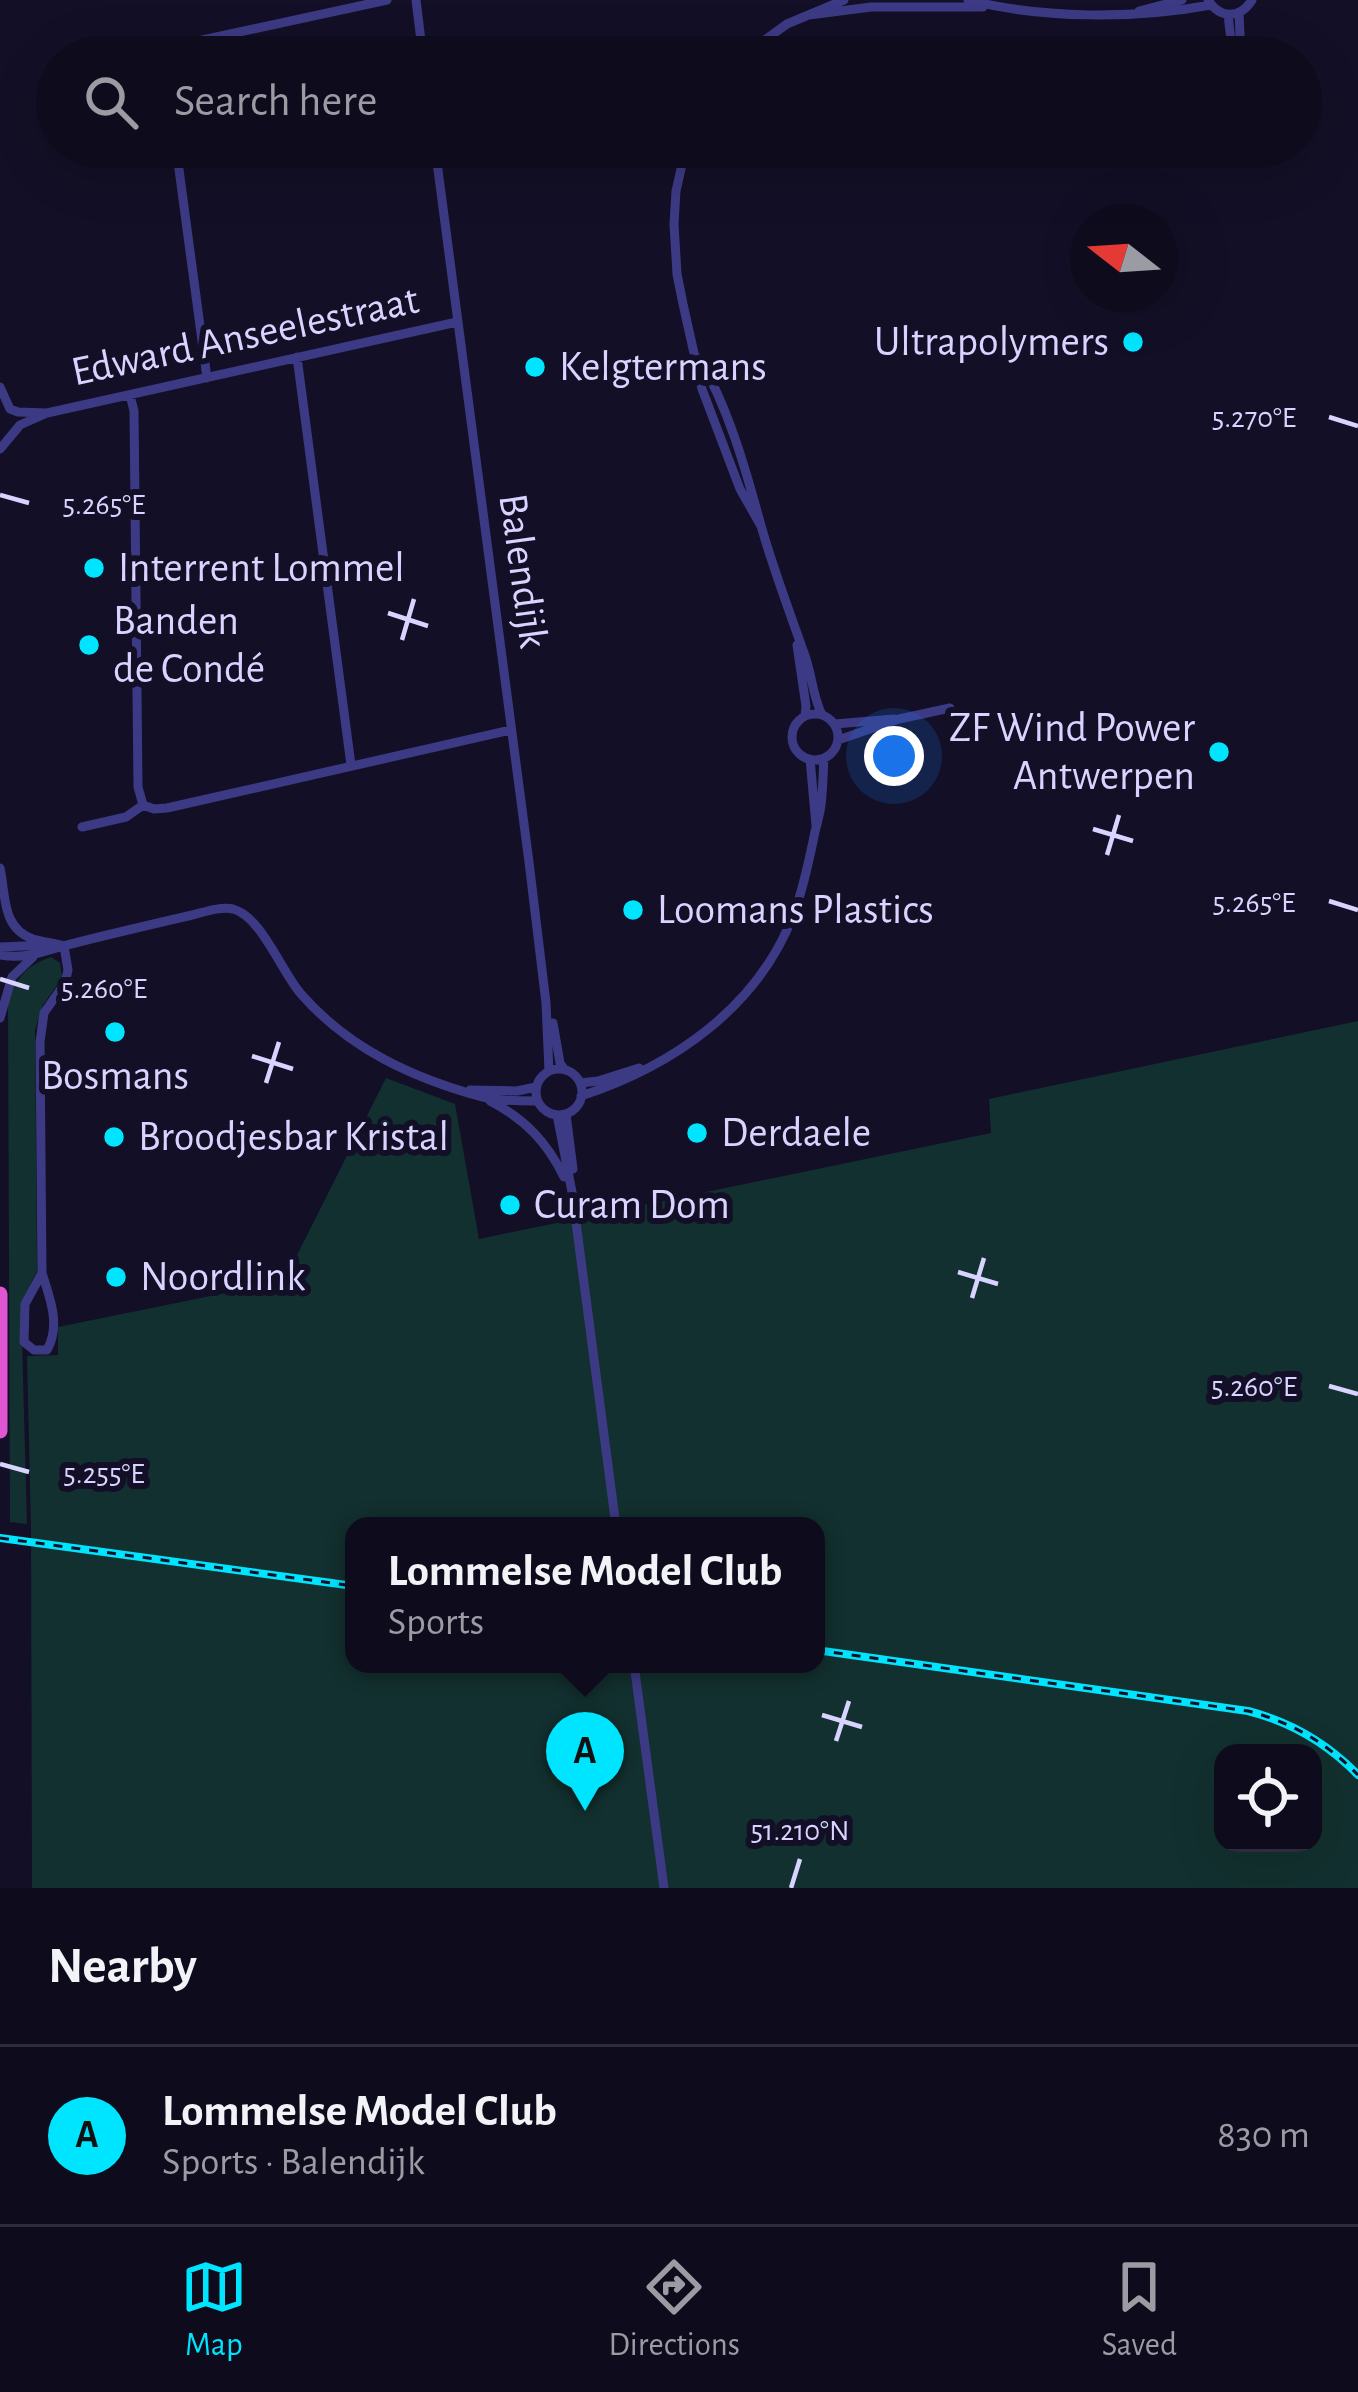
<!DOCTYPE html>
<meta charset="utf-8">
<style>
:root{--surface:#0e0b1c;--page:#1c1929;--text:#f1f3f6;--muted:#9b9ba3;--line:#2e2b3b;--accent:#00e5ff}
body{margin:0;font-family:"Alegreya Sans",sans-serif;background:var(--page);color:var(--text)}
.controls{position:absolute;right:36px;bottom:36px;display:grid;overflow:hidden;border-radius:24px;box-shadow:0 12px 48px #0002}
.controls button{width:108px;height:108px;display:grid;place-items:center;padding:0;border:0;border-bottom:3px solid var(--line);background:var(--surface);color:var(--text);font:60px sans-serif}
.compass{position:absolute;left:1070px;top:204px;width:108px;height:108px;border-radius:50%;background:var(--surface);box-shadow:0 12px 48px #0002;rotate:287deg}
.you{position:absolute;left:894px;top:756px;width:42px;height:42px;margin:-30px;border:9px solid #fff;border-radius:50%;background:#1a73e8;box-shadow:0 0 0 18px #1a73e833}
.badge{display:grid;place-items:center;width:78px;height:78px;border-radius:50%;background:var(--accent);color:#111;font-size:39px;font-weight:700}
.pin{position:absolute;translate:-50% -99px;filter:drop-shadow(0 3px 6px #0008)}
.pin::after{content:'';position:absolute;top:63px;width:42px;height:36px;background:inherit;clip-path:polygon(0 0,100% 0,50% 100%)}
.popup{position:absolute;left:345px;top:1517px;width:480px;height:156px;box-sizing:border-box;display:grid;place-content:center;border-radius:24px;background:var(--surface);filter:drop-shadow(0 3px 9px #0005);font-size:39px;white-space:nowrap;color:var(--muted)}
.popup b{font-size:45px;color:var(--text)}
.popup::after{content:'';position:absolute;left:50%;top:100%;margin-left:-24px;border:24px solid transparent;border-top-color:var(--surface)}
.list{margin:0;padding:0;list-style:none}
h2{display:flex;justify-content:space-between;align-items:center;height:156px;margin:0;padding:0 48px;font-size:51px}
h2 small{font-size:39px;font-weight:400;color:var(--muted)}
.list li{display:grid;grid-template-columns:78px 1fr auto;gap:36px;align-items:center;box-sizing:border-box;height:180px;padding:0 48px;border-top:3px solid var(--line)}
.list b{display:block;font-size:45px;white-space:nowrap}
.list p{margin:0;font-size:39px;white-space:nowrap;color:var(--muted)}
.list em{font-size:39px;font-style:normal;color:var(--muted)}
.icon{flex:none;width:66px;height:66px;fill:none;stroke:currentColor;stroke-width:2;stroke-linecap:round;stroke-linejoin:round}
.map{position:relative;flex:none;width:1358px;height:1888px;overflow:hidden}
.search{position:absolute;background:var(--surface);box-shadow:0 12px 48px #0002;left:36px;right:36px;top:36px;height:132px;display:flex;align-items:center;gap:30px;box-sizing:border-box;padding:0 42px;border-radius:66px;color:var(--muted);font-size:45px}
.sheet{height:336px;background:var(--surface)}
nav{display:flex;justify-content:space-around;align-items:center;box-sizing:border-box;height:168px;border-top:3px solid var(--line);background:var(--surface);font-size:33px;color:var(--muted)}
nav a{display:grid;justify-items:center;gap:6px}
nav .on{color:var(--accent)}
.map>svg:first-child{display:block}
.green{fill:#12302f;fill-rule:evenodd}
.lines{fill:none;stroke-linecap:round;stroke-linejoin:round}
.minor{stroke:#3d3a85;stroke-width:9}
.trunk{stroke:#e055d1;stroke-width:15}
.rail-casing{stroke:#00e5ff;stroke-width:8}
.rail{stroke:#130f26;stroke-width:3;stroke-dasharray:9;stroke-linecap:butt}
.ticks{fill:none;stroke:#d9d4ff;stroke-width:4.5}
.poi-dot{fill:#00e5ff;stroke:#130f26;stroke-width:4.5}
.labels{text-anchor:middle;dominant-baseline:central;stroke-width:12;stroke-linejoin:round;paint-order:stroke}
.street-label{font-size:42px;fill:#d9d4ff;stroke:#130f26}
.poi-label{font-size:42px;fill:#d9d4ff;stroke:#130f26;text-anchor:start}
.ticks-label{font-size:30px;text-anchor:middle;fill:#d9d4ff;stroke:#130f26;stroke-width:12;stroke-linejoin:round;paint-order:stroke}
</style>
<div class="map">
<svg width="1358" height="1888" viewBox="0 0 1358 1888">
<rect width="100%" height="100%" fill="#130f26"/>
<path class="green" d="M51,957L60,963L62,978L43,1005L35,1030L37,1271L21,1303L27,1524L10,1522L8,1004C14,979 27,965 51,957Z
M1358,1021V1888H32L31,1528L27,1356L58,1355V1327L284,1281L386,1078L455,1104L479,1239L991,1133L989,1099ZM354,1526H816V1664H354ZM1223,1753H1313V1843H1223Z"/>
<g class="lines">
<path class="minor" d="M416,0L423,57
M968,0C1043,19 1135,19 1211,5
M1208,0C1220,19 1240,19 1252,0
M1139,11L1182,0
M1239,13L1241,57
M809,15L871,7H983
M1228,15L1233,57
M166,57L174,48L184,44L387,0
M741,57L787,24L844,0
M176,147L207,378
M435,147L529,862L546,1003L549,1071
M686,147L676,191L674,224L677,274L683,304L702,389L740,489L761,526
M1247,147L1248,157
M297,357L351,765
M699,358C728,407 745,467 760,522C772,566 789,610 804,653C812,673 812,695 822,715
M0,387L10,409L18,412L47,413
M130,395L134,411L138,787L143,805
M0,449L20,425L47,413L457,322
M797,645L806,706L805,716
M792 737a23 23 0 1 1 46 0a23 23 0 1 1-46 0Z
M835,724L894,719
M838,740L899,719L950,708
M810,759L816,825
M143,805L154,809L167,808L511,730
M82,827L126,817L143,805
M0,868C6,894 1,928 33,939C43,942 54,943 64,946
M0,947L46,945
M0,955C27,960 46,950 71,944C110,934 149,925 188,916C202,913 219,906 233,909C261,916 281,971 301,994C349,1049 413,1078 482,1097C500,1102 519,1100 537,1101
M0,1018L12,977L33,957
M553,1023L560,1063L565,1070
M536 1092a23 23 0 1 1 46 0a23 23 0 1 1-46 0Z
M580,1083L598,1081L639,1068
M470,1090L517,1091L536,1087
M581,1096C673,1066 759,1007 794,913C804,887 809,860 815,832C817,823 820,814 821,805C823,789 823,773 824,758
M490,1101C525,1119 547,1142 564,1177
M566,1114L573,1169
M557,1115L572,1192L616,1526
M42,1273L25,1304L24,1342L34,1350H47C61,1325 50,1299 42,1273L40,1042L44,1013L65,983L68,970L64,946
M634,1664L664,1888"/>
<path class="trunk" d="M0,1294V1431"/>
<defs>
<path id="rail" d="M0,1538L354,1586
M816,1650L1248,1711C1291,1722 1327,1743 1358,1775"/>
</defs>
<use href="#rail" class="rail-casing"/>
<use href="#rail" class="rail"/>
</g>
<path class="ticks" d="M1329,417L1358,426M0,495L29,503M388,613L428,626M402,640L414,599M1093,829L1133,841M1107,855L1119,815M1329,901L1358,910M0,979L29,988M252,1056L293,1069M266,1083L279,1042M958,1272L998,1284M972,1298L984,1258M1329,1386L1358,1394M0,1464L29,1472M822,1715L862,1727M836,1741L849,1701M791,1888L800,1859"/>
<g class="poi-dot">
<circle cx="1133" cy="342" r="12"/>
<circle cx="535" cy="367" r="12"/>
<circle cx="94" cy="568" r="12"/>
<circle cx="89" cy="645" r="12"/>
<circle cx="1219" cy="752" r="12"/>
<circle cx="633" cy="910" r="12"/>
<circle cx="115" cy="1032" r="12"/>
<circle cx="697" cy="1133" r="12"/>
<circle cx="114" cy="1137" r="12"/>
<circle cx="510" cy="1205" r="12"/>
<circle cx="116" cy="1277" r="12"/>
</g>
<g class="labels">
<g class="street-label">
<text transform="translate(245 336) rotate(-12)">Edward Anseelestraat</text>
<text transform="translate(523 571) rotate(82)">Balendijk</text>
</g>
<g class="poi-label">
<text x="1109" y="342" text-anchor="end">Ultrapolymers</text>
<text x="559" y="367">Kelgtermans</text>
<text x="118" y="568">Interrent Lommel</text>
<text x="113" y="621">Banden<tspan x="113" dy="48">de Condé</tspan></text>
<text x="1195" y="728" text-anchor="end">ZF Wind Power<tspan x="1195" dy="48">Antwerpen</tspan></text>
<text x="657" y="910">Loomans Plastics</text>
<text x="115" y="1076" text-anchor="middle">Bosmans</text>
<text x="721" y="1133">Derdaele</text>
<text x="138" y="1137">Broodjesbar Kristal</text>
<text x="534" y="1205">Curam Dom</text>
<text x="140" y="1277">Noordlink</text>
</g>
</g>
<g class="ticks-label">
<text x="1254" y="427">5.270°E</text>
<text x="104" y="514">5.265°E</text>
<text x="1254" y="912">5.265°E</text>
<text x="104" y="998">5.260°E</text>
<text x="1254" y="1396">5.260°E</text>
<text x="104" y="1483">5.255°E</text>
<text x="800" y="1840">51.210°N</text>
</g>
</svg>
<div class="controls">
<button><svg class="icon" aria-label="locate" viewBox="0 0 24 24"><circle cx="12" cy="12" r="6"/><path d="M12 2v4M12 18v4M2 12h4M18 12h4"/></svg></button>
</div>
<svg class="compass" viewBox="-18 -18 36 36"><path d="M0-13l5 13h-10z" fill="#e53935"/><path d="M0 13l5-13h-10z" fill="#9b9ba3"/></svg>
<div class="you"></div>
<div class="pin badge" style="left:585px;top:1811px">A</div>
<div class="popup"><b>Lommelse Model Club</b>Sports</div>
<div class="search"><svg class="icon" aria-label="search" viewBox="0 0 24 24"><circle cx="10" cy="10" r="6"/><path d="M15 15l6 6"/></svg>Search here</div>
</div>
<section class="sheet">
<h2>Nearby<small></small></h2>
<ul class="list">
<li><span class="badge">A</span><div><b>Lommelse Model Club</b><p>Sports · Balendijk</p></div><em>830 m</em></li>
</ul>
</section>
<nav>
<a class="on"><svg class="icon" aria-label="map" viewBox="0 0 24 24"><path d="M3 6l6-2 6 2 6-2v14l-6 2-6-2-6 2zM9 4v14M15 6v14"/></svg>Map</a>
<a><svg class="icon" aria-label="directions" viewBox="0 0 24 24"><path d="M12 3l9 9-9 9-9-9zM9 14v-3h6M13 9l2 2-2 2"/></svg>Directions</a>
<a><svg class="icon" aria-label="saved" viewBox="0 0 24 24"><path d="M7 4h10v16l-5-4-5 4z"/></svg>Saved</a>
</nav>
